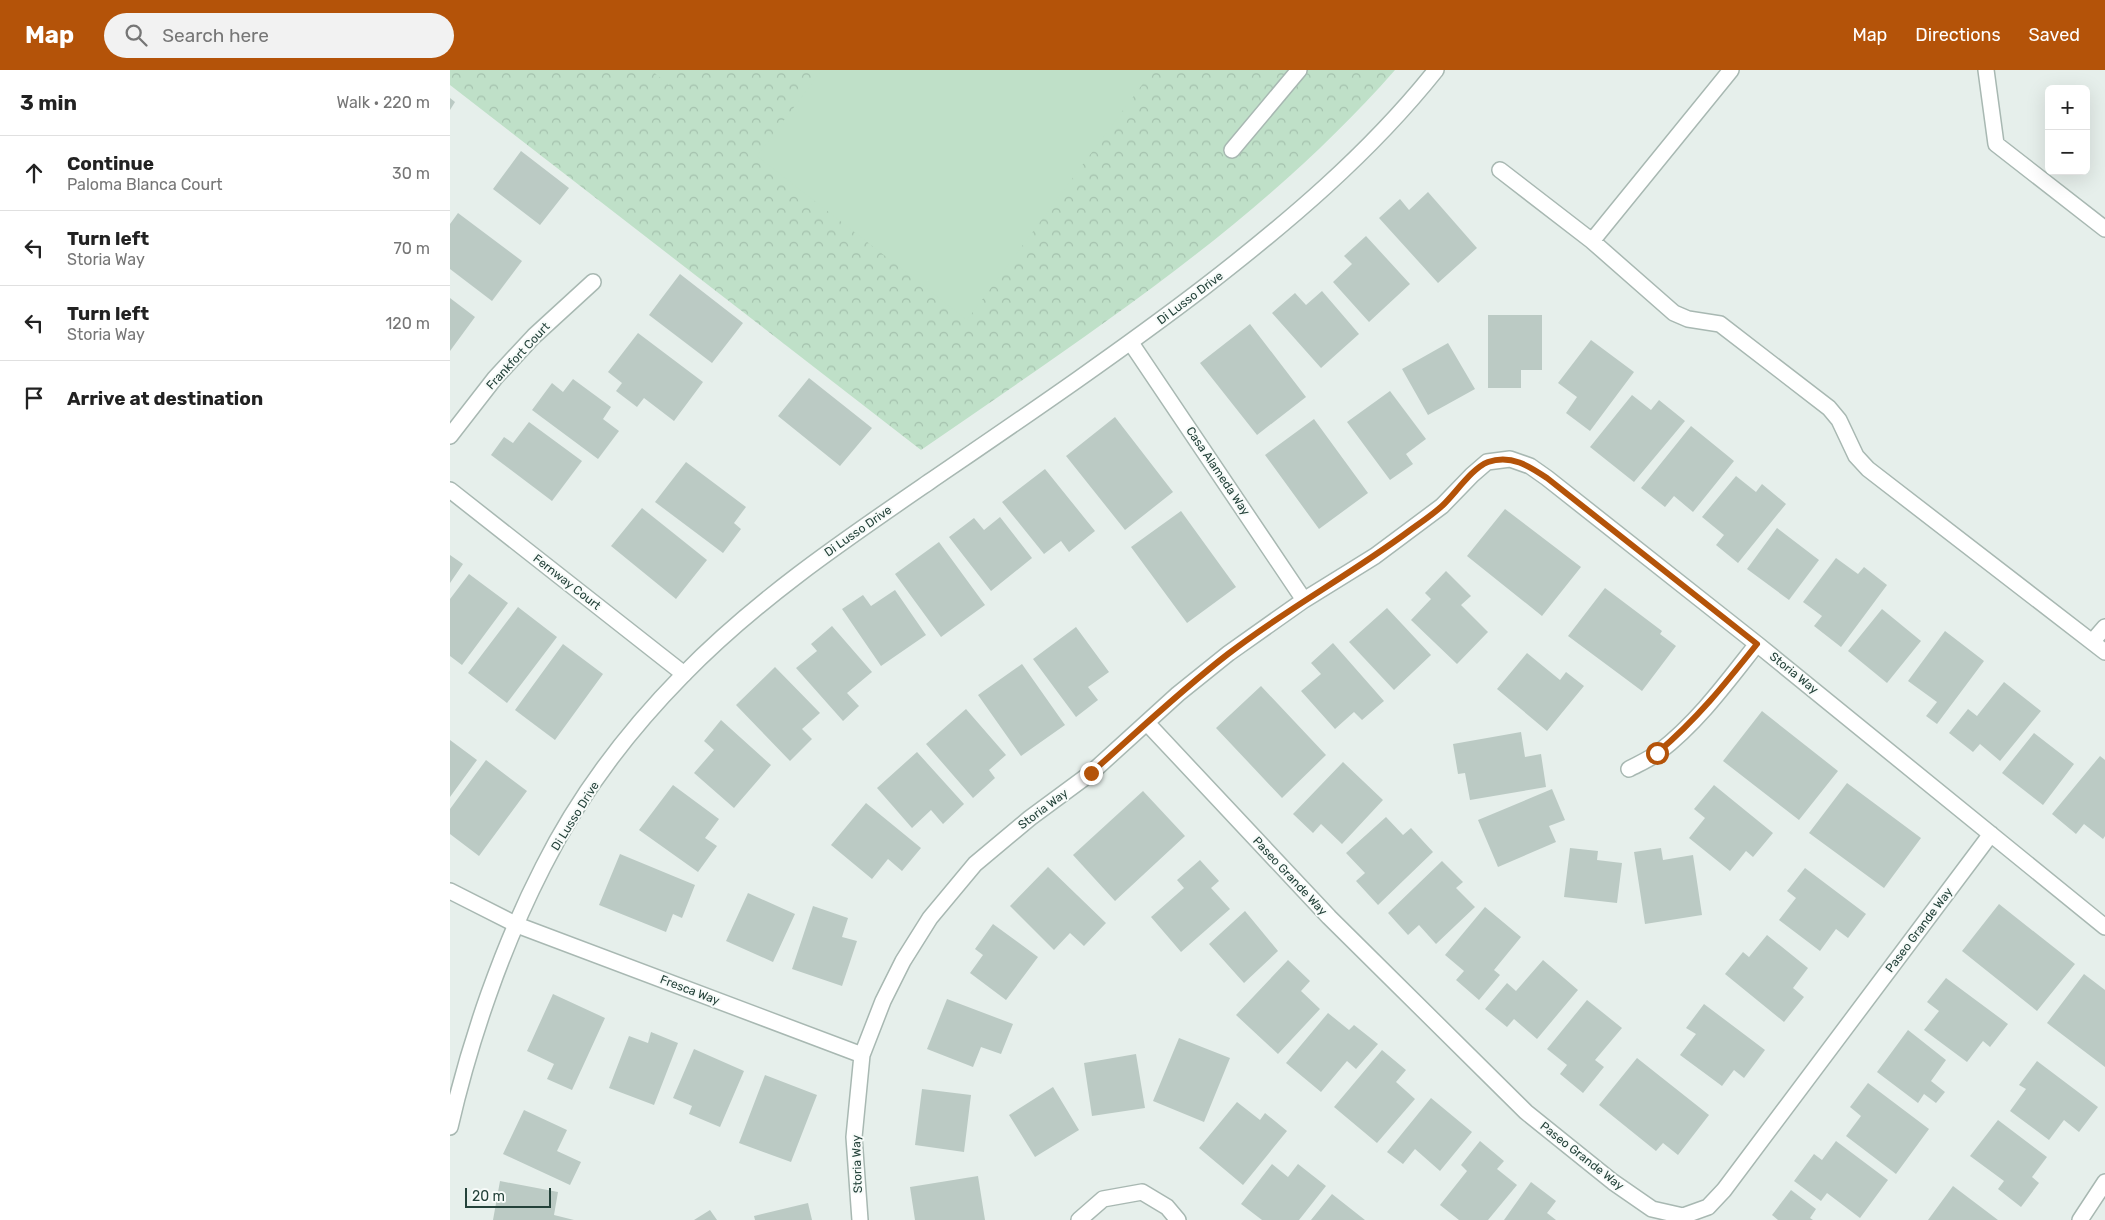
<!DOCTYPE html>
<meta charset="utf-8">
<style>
:root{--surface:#fff;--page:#f2f2f2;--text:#222;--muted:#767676;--line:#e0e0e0;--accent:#b45309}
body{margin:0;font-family:Rubik,sans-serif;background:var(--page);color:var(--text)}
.controls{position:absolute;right:15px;top:15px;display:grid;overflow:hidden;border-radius:8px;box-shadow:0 5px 20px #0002}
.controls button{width:45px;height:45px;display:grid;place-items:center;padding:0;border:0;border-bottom:1px solid var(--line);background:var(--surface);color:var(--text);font:25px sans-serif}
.scale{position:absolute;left:15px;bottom:12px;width:86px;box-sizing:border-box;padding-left:5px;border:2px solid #24423a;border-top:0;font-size:14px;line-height:18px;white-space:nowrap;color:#24423a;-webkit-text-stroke:4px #f7fbf9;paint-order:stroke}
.stop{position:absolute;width:15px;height:15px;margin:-11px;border:4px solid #b45309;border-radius:50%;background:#fff}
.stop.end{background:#b45309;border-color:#fff;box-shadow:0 1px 5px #0008}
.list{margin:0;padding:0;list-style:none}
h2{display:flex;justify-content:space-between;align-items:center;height:65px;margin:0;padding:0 20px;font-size:21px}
h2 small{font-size:16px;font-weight:400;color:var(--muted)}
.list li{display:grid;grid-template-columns:32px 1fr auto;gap:15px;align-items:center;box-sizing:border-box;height:75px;padding:0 20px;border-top:1px solid var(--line)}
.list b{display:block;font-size:19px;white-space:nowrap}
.list p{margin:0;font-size:16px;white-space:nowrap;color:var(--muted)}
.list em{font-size:16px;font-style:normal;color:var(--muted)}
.icon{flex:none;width:28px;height:28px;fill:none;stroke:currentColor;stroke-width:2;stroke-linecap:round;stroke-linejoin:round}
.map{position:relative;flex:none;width:1655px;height:1150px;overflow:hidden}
header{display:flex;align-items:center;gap:30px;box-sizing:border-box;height:70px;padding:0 25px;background:var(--accent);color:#fff}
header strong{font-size:24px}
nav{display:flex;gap:28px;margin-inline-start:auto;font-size:18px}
.search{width:350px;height:45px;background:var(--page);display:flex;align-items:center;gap:12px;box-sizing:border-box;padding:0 18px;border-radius:28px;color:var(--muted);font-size:19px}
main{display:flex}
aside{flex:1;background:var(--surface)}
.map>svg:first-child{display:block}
.park{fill:url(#park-crowns)}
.pitch{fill:#bfe0c8}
.building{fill:#bbcac4}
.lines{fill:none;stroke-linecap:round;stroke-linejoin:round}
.service-casing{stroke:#a8b8b2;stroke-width:18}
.minor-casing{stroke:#a8b8b2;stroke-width:18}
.tertiary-casing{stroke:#a8b8b2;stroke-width:18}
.service{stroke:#fff;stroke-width:15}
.minor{stroke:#fff;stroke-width:15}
.tertiary{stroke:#fff;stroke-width:15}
.route{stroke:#b45309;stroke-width:6}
.labels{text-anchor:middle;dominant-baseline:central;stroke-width:4;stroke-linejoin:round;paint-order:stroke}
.street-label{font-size:12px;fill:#24423a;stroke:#f7fbf9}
</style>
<header>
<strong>Map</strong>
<div class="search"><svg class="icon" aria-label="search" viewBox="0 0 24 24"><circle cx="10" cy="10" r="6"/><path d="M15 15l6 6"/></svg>Search here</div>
<nav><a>Map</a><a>Directions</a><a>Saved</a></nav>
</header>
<main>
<aside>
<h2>3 min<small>Walk · 220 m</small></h2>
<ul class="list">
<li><svg class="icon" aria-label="ahead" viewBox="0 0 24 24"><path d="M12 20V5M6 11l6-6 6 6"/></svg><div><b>Continue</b><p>Paloma Blanca Court</p></div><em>30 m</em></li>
<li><svg class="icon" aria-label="left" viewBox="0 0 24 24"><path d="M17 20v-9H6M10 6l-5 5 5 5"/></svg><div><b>Turn left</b><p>Storia Way</p></div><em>70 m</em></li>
<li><svg class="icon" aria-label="left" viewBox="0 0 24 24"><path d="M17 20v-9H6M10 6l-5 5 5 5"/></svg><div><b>Turn left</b><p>Storia Way</p></div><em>120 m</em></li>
<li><svg class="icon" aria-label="arrive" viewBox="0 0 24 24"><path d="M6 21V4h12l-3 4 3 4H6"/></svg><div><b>Arrive at destination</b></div></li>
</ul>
</aside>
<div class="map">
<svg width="1655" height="1150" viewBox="0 0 1655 1150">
<defs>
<pattern id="park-crowns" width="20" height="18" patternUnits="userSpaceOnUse" patternTransform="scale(1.25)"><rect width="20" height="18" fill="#bfe0c8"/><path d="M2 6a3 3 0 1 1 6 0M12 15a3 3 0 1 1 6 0" fill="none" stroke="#a4c1ad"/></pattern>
</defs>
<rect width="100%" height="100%" fill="#e6efeb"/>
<path class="park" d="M0,0H945C811,153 637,265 471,380L0,15Z"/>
<path class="pitch" d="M201,0H231L219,15Z
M372,0H703L517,250L307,86Z"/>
<path class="building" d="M0,28L5,32L0,40Z
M71,81L119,118L90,155L43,119Z
M978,122L1027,178L988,213L929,148L950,129L959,140Z
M8,143L72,191L42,231L0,199V154Z
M916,166L960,214L919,252L883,212L902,194L894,186Z
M230,204L293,253L262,293L199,245Z
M872,221L909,264L871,298L822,243L845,223L856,235Z
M0,228L25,247L0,281Z
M1038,245H1092V300H1071V318H1038Z
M800,254L856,327L807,365L750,293Z
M188,263L253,312L224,351L194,328L187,337L166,321L172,313L158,302Z
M1141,270L1184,302L1140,361L1116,343L1127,327L1108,313Z
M998,273L1025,319L978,345L952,299Z
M359,308L422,358L390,396L328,346Z
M123,309L161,337L153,349L169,361L148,389L82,340L102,313L113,322Z
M940,321L976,369L956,384L963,394L940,410L897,352Z
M1182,325L1201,340L1209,330L1235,351L1184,412L1140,377Z
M665,347L723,422L675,460L616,386Z
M864,349L918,423L869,459L815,385Z
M79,352L132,391L102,431L41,385L54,367L63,373Z
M1241,356L1284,391L1243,442L1224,426L1215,437L1191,418Z
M236,392L296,437L284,453L291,459L273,483L205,432Z
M595,399L645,461L619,482L611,471L594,484L552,432Z
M1286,406L1306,422L1312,414L1336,434L1288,493L1266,475L1274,465L1252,447Z
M192,438L257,490L226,529L161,476Z
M1055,439L1131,497L1092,546L1017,486Z
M731,441L786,517L737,553L681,477Z
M550,447L582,488L541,521L499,467L524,448L534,460Z
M1327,458L1369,490L1339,530L1297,499Z
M489,472L535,535L491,567L445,504Z
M0,485L13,494L0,513Z
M1386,488L1408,504L1414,497L1437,515L1391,577L1364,556L1372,546L1353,532Z
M996,501L1021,526L1011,535L1038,562L1007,594L961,550L981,529L975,523Z
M19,504L58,533L12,595L0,586V529Z
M1155,518L1212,561L1210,564L1226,576L1192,621L1118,566Z
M445,520L476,565L431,596L392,539L413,525L421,536Z
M68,537L107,567L57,633L18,603Z
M937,538L981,585L944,620L899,572Z
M1432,539L1471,571L1437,613L1398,581Z
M382,556L422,602L397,623L409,636L393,651L346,598L367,581L361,574Z
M626,557L659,602L638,617L648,630L626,647L583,589Z
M1495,561L1534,591L1487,654L1476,646L1487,632L1458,611Z
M883,573L934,631L912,650L904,642L885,659L851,621L871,604L861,593Z
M113,574L153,604L105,670L65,640Z
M1077,583L1110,610L1116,602L1134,616L1097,661L1047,619Z
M572,594L615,655L571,686L528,625Z
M325,597L370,643L352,659L362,669L340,691L286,635Z
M1554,612L1591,641L1550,691L1530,674L1523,682L1499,663L1518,639L1527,646Z
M811,616L876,685L832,728L766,658Z
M516,639L556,685L539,700L545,708L523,728L476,674Z
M1312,641L1388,701L1349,750L1273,691Z
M271,650L321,695L284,738L244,703L264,680L254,671Z
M1071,662L1075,687L1091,684L1096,717L1020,730L1015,703L1008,704L1003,674Z
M1584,663L1624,694L1593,735L1552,703Z
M0,670L27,690L0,727Z
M467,682L514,734L493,754L481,740L462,758L427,718Z
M1650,686L1655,690V766L1653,769L1634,754L1626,764L1602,744Z
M36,690L77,721L29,786L0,764V739Z
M893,692L933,730L892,774L871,754L863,763L843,744Z
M1397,713L1471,768L1434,818L1359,763Z
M223,715L269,749L255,768L267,776L248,802L189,760Z
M1264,715L1323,763L1303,787L1296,781L1280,801L1239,768L1255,748L1244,739Z
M1102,719L1115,750L1099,756L1106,772L1048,797L1028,750Z
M693,721L735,766L665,831L623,785Z
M416,733L471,778L452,801L438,789L422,809L381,775Z
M936,747L953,765L961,758L983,782L928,835L906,811L915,803L896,783Z
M1120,778L1148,781L1147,790L1172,793L1167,833L1114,827Z
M1211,778L1213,790L1243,785L1252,845L1195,854L1184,782Z
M170,784L245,815L232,848L223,844L216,862L149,835Z
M750,790L769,811L761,818L780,839L731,882L701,847L734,818L727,810Z
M992,791L1013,812L1006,818L1025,837L986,874L969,855L958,865L938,843Z
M598,797L656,853L634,876L620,863L604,880L560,836Z
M1355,798L1416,844L1398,868L1386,859L1370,881L1329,850L1346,828L1337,821Z
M298,823L345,844L323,892L276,871Z
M1549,834L1625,894L1587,941L1512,881Z
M363,836L398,848L392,867L407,871L392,916L342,899Z
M1035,837L1071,867L1044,900L1050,905L1029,930L1006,910L1014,901L995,885Z
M795,841L828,881L794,913L759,874Z
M543,854L588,887L556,930L520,903L533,885L525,879Z
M1317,865L1358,898L1343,918L1354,927L1334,952L1275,904L1293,882L1299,887Z
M838,890L860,911L851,921L870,939L828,984L786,945Z
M1093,890L1128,920L1087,969L1064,949L1057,957L1035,939L1057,913L1066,921Z
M1634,904L1655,920V997L1597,953Z
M1496,908L1558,954L1540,977L1533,971L1517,992L1474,960L1489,941L1477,932Z
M103,924L155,948L122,1020L97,1009L104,994L77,981Z
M497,929L563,954L551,984L531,977L523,997L477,979Z
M1137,930L1172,958L1145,990L1154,997L1133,1023L1110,1004L1117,995L1097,979Z
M1254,934L1315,980L1294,1008L1284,1000L1272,1016L1230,985L1246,964L1236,958Z
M878,943L899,960L904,955L928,974L906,999L897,991L871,1022L836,993Z
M1458,960L1496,990L1481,1011L1495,1022L1486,1033L1474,1024L1468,1033L1427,1002Z
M201,962L228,973L204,1035L159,1018L179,966L198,973Z
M729,968L780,988L754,1052L703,1031Z
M244,979L294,1001L270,1057L239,1044L242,1036L223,1028Z
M932,980L956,1000L946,1012L965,1029L927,1073L884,1037Z
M686,984L695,1038L642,1046L634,993Z
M1187,988L1259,1045L1228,1085L1213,1073L1206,1081L1149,1035Z
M1587,991L1648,1037L1629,1062L1614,1050L1599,1070L1560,1041L1576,1019L1569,1015Z
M315,1005L367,1025L341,1092L289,1073Z
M1418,1013L1479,1059L1446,1104L1396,1066L1411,1046L1400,1037Z
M603,1017L629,1060L585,1087L559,1045Z
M472,1019L521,1025L514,1082L465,1075Z
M981,1028L1022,1062L990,1101L965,1079L953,1094L937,1082Z
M787,1032L810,1050L815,1043L837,1061L793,1115L749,1078Z
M74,1040L117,1060L107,1081L131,1092L120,1115L53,1084Z
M1548,1050L1597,1087L1582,1107L1589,1113L1571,1137L1548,1119L1554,1111L1520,1086Z
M1030,1071L1054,1091L1047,1099L1067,1115L1038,1150H1009L990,1135L1017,1101L1011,1095Z
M1386,1071L1438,1110L1410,1148L1377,1123L1371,1131L1344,1111L1364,1084L1372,1090Z
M822,1094L838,1107L848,1094L876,1116L849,1150H812L791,1134Z
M528,1106L535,1150H465L460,1117Z
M50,1111L108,1122L104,1145L124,1150H43Z
M1081,1112L1106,1131L1097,1143L1106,1150H1054Z
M1503,1116L1548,1150H1478Z
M1341,1120L1366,1139L1360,1148L1363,1150H1328L1322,1145Z
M882,1124L915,1150H861Z
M358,1133L362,1150H305L304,1146Z
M260,1140L267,1150H244Z"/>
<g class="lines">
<defs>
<path id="service" d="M782,80L849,0"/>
<path id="minor" d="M1536,0L1546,74L1655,159
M1050,100L1142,171L1224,243L1238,249L1270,254L1379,338L1389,350L1406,386L1418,399L1655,582
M1142,171L1281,0
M681,273L854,530
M0,366L45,308L84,266L143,212
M0,420L234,604
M1642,572L1655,557
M697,653L879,847L1076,1042L1163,1112L1202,1139L1233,1146L1258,1137L1274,1120L1541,764
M1179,699C1188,694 1200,689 1209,682C1248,652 1277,612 1307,574
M0,821L67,855L412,985
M410,1150L404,1067L412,985L433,931L453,891L480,848L525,794L580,748L641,703L728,624L779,583L854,530L925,486L992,436L1022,405L1037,392L1060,389L1080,396L1097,408L1307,574L1655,857
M629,1150L653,1129L692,1122L717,1137L728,1150
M1630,1150L1655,1112"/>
<path id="tertiary" d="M0,1057C20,970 52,877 93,797C128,727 178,661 233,605C306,530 393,471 479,412C571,349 664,286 753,218C837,153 919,84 986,0"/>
</defs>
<use href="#service" class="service-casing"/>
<use href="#minor" class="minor-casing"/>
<use href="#tertiary" class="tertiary-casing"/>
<use href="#service" class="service"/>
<use href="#minor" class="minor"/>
<use href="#tertiary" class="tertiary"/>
</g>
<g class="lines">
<path class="route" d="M641,703C686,663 730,621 778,584C836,539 900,505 959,461C970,453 982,445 992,436C1005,424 1022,398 1038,392C1061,384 1079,396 1097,408L1307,574C1275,614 1247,649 1207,683"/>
</g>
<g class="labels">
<g class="street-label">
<text transform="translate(740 228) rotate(-37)">Di Lusso Drive</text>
<text transform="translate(68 286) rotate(-47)">Frankfort Court</text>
<text transform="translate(768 401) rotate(56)">Casa Alameda Way</text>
<text transform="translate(408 461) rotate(-35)">Di Lusso Drive</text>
<text transform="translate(117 512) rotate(38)">Fernway Court</text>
<text transform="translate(1344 603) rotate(39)">Storia Way</text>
<text transform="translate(593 739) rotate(-37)">Storia Way</text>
<text transform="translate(125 746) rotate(-58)">Di Lusso Drive</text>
<text transform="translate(840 806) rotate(47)">Paseo Grande Way</text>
<text transform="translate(1469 860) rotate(-53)">Paseo Grande Way</text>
<text transform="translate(240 920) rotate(21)">Fresca Way</text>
<text transform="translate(1132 1086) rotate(38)">Paseo Grande Way</text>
<text transform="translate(407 1094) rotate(-92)">Storia Way</text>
</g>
</g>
</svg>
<div class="controls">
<button>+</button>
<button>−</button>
</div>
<div class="scale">20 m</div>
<div class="stop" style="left:1207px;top:683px"></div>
<div class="stop end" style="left:641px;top:703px"></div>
</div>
</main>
